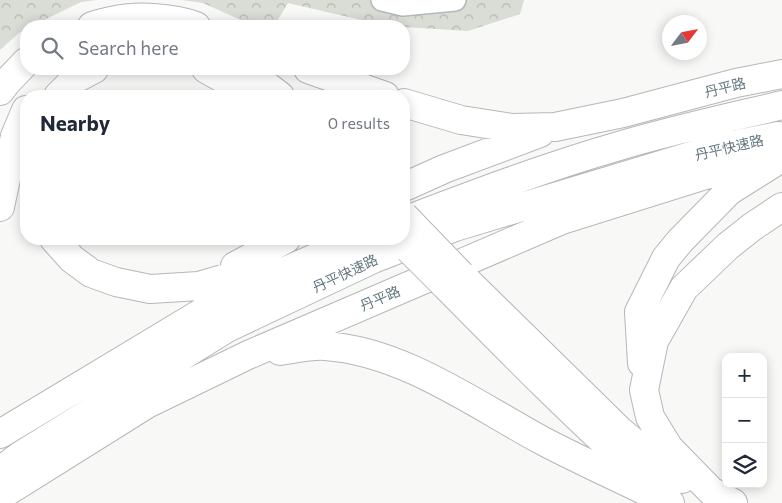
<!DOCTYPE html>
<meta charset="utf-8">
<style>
:root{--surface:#fff;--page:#f2f2f3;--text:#1f2937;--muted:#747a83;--line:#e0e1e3}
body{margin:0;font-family:Commissioner,"Noto Sans SC",sans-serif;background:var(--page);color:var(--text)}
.controls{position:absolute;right:15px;bottom:15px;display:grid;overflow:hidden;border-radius:10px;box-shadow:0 2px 12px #0003}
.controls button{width:45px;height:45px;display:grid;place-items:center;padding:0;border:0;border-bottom:1px solid var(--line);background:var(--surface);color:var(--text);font:25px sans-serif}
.compass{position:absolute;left:662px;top:15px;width:45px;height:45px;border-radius:50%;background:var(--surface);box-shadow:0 2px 12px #0003;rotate:58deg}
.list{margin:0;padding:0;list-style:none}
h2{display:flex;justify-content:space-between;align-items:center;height:65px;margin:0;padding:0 20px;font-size:21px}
h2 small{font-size:16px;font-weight:400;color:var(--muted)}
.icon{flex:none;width:28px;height:28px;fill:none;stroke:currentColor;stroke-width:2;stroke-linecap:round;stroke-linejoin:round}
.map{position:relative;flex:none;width:782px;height:503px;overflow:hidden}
.search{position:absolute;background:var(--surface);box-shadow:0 2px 12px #0003;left:20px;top:20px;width:390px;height:55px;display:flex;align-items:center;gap:12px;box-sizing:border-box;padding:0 18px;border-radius:20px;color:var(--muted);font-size:19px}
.panel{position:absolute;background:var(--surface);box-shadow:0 2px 12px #0003;left:20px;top:90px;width:390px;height:155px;border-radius:20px}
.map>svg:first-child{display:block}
.forest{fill:url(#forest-crowns)}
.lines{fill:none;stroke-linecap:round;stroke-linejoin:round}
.secondary-casing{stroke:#b2b9bc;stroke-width:24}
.highway-casing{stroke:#b3b8ba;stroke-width:30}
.secondary{stroke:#fff;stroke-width:21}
.highway{stroke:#fff;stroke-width:28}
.highway-bridge-casing{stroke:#b3b8ba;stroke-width:30;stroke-linecap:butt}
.highway-bridge{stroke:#fff;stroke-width:28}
.labels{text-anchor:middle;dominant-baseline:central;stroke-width:5;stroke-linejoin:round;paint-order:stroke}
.street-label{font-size:14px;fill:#65777f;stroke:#fff}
</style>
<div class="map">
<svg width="782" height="503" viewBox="0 0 782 503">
<defs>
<pattern id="forest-crowns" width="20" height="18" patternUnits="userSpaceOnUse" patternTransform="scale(1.25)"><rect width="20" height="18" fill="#d9ddd5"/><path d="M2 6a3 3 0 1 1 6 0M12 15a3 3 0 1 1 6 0" fill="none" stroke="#b4b8b2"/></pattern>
</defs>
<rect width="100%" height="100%" fill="#f8f8f6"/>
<path class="forest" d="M0,0H96L81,2L32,26H26V29L19,33L0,50Z
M182,0H524L520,14L468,31L387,26L288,3L274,26H254L203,3Z"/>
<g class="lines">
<defs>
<path id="secondary" d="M382,0L403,5L455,0"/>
<path id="highway" d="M92,26C98,24 105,22 111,21C136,15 172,17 196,26
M206,69L231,83L250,96
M241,69L263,83L280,96
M308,69L385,96
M0,91L6,83L26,62
M58,96L75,79L94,69
M404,103L461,120L512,128L555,127L623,113L736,83L782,74
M404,187L444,169L540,133
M0,207L15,136L26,110
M404,221C475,194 546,167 619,146C673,130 728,118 782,105
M54,239L72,259L91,273L116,282L150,289L199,286L264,267
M235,266L286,239
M461,275L619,430L669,471L682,479
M443,283C510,351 577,419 648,482
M280,351C294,349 311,345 325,346C403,351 476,405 543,441C585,463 628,482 670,503
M642,363L639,312L666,258L680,241L729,191L772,164
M0,434L206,310L265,280L358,239
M0,471L20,456L227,328L373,259L455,227L714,149L778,136
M0,496L147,404L248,355L562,220L782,151
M733,503L711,491L669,448L650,417L644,390L654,341L684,288L728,246L752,227L782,207"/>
</defs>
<use href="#secondary" class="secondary-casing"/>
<use href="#highway" class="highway-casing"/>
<use href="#secondary" class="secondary"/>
<use href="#highway" class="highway"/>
<defs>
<path id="highway-bridge" d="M404,216L461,275
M409,249L443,283"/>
</defs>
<use href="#highway-bridge" class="highway-bridge-casing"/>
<use href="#highway-bridge" class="highway-bridge"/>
</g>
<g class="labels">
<g class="street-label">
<text transform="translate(725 87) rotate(-14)">丹平路</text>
<text transform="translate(729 147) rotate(-13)">丹平快速路</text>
<text transform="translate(345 273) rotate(-25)">丹平快速路</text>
<text transform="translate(380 298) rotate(-23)">丹平路</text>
</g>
</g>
</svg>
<div class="controls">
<button>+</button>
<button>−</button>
<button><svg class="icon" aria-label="layers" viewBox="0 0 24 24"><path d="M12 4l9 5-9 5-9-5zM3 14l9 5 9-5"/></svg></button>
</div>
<svg class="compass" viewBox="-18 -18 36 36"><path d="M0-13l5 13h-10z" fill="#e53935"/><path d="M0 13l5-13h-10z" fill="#747a83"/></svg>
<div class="search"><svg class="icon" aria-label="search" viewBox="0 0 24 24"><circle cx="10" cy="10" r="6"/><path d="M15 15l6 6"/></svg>Search here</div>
<section class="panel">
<h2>Nearby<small>0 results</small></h2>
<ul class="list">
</ul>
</section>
</div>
